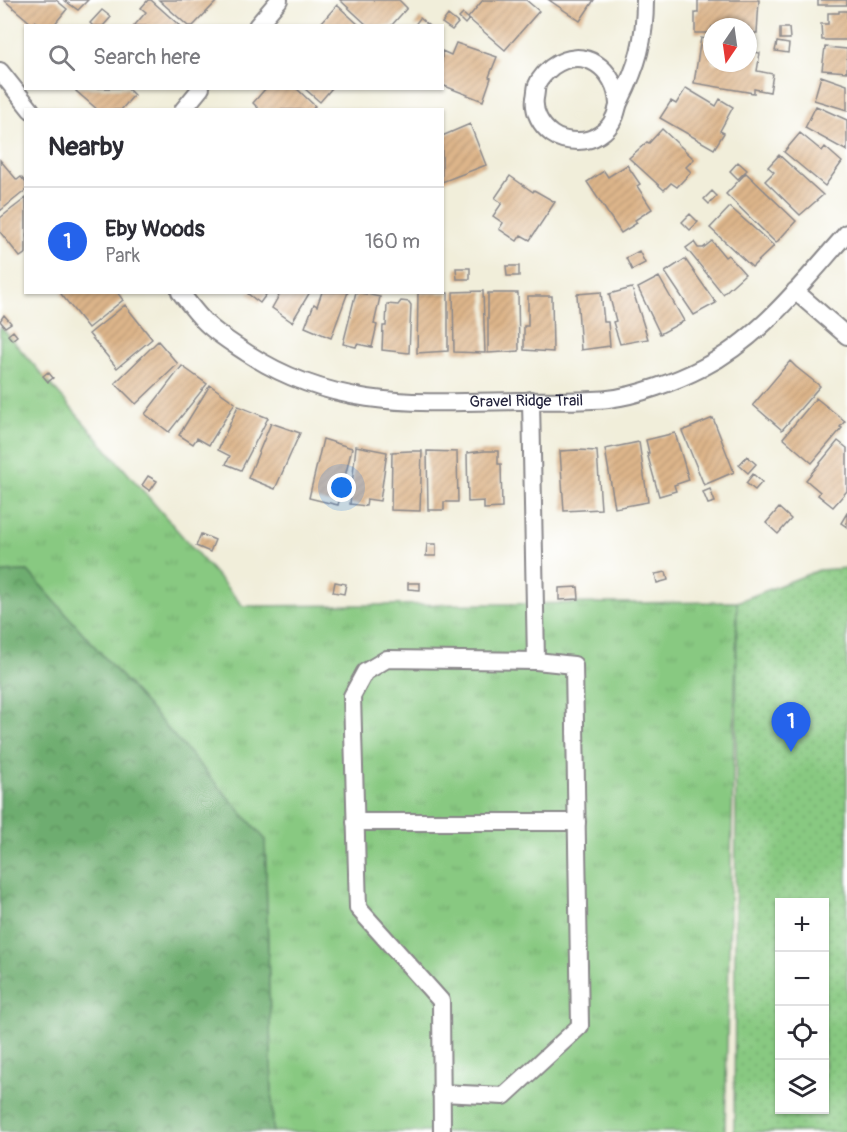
<!DOCTYPE html>
<meta charset="utf-8">
<style>
:root{--surface:#fff;--page:#f7f7f7;--text:#2b2b33;--muted:#7c7c81;--line:#e1e1e2;--accent:#2563eb}
body{margin:0;font-family:Pangolin,sans-serif;background:var(--page);color:var(--text)}
.controls{position:absolute;right:18px;bottom:18px;display:grid;overflow:hidden;border-radius:0px;box-shadow:0 2px 4px #0004}
.controls button{width:54px;height:54px;display:grid;place-items:center;padding:0;border:0;border-bottom:2px solid var(--line);background:var(--surface);color:var(--text);font:30px sans-serif}
.compass{position:absolute;left:703px;top:18px;width:54px;height:54px;border-radius:50%;background:var(--surface);box-shadow:0 2px 4px #0004;rotate:193deg}
.you{position:absolute;left:342px;top:488px;width:21px;height:21px;margin:-15px;border:4px solid #fff;border-radius:50%;background:#1a73e8;box-shadow:0 0 0 9px #1a73e833}
.badge{display:grid;place-items:center;width:39px;height:39px;border-radius:50%;background:var(--accent);color:#fff;font-size:20px;font-weight:700}
.pin{position:absolute;translate:-50% -50px;filter:drop-shadow(0 2px 3px #0008)}
.pin::after{content:'';position:absolute;top:32px;width:21px;height:18px;background:inherit;clip-path:polygon(0 0,100% 0,50% 100%)}
.list{margin:0;padding:0;list-style:none}
h2{display:flex;justify-content:space-between;align-items:center;height:78px;margin:0;padding:0 24px;font-size:26px}
h2 small{font-size:20px;font-weight:400;color:var(--muted)}
.list li{display:grid;grid-template-columns:39px 1fr auto;gap:18px;align-items:center;box-sizing:border-box;height:108px;padding:0 24px;border-top:2px solid var(--line)}
.list b{display:block;font-size:22px;white-space:nowrap}
.list p{margin:0;font-size:20px;white-space:nowrap;color:var(--muted)}
.list em{font-size:20px;font-style:normal;color:var(--muted)}
.icon{flex:none;width:33px;height:33px;fill:none;stroke:currentColor;stroke-width:2;stroke-linecap:round;stroke-linejoin:round}
.map{position:relative;flex:none;width:847px;height:1132px;overflow:hidden}
.search{position:absolute;background:var(--surface);box-shadow:0 2px 4px #0004;left:24px;top:24px;width:420px;height:66px;display:flex;align-items:center;gap:15px;box-sizing:border-box;padding:0 21px;border-radius:0px;color:var(--muted);font-size:22px}
.panel{position:absolute;background:var(--surface);box-shadow:0 2px 4px #0004;left:24px;top:108px;width:420px;height:186px;border-radius:0px}
.map>svg:first-child{display:block}
.grass{fill:url(#grass-tufts);stroke:#55765e;stroke-width:1.5}
.forest{fill:url(#forest-crowns);stroke:#486855;stroke-width:1.5}
.park{fill:url(#park-dots);stroke:#55765e;stroke-width:1.5;fill-rule:evenodd}
.building{fill:url(#building-hatch)}
.lines{fill:none;stroke-linecap:round;stroke-linejoin:round}
.minor-casing{stroke:#8a888a;stroke-width:20}
.minor{stroke:#fff;stroke-width:16}
.labels{text-anchor:middle;dominant-baseline:central;stroke-width:4.5;stroke-linejoin:round;paint-order:stroke}
.street-label{font-size:16px;fill:#22223b;stroke:#fff}
</style>
<div class="map">
<svg width="847" height="1132" viewBox="0 0 847 1132">
<defs>
<pattern id="grass-tufts" width="24" height="20" patternUnits="userSpaceOnUse" patternTransform="scale(1.5)"><rect width="24" height="20" fill="#88c981"/><path d="M3 7l-1-3M5 7V3M7 7l1-3M15 17l-1-3M17 17v-4M19 17l1-3" fill="none" stroke="#75ac70"/></pattern>
<pattern id="forest-crowns" width="20" height="18" patternUnits="userSpaceOnUse" patternTransform="scale(1.5)"><rect width="20" height="18" fill="#6ead6f"/><path d="M2 6a3 3 0 1 1 6 0M12 15a3 3 0 1 1 6 0" fill="none" stroke="#5a8c5c"/></pattern>
<pattern id="park-dots" width="8" height="8" patternUnits="userSpaceOnUse" patternTransform="scale(1.5)"><rect width="8" height="8" fill="#88c981"/><path d="M2 2h.1M6 6h.1" fill="none" stroke="#75ac70" stroke-width="1.8" stroke-linecap="round"/></pattern>
<pattern id="building-hatch" width="6" height="6" patternUnits="userSpaceOnUse" patternTransform="scale(1.5)"><rect width="6" height="6" fill="#ddb58a"/><path d="M-1 1l2-2M0 6l6-6M5 7l2-2" fill="none" stroke="#bd9b78"/></pattern>
</defs>
<rect width="100%" height="100%" fill="#fff"/>
<filter id="ink" filterUnits="userSpaceOnUse"><feTurbulence type="fractalNoise" baseFrequency=".0167" numOctaves="2"/><feDisplacementMap in="SourceGraphic" scale="12" xChannelSelector="R" yChannelSelector="G"/><feConvolveMatrix kernelMatrix="1 2 1 2 8 2 1 2 1" color-interpolation-filters="sRGB"/></filter>
<filter id="wash" filterUnits="userSpaceOnUse"><feTurbulence type="fractalNoise" baseFrequency=".008" numOctaves="4" result="noise"/><feDisplacementMap in="SourceGraphic" scale="24" xChannelSelector="R" yChannelSelector="G"/><feGaussianBlur stdDeviation="1.35" result="paint"/><feColorMatrix in="noise" values="0 0 0 0 0 0 0 0 0 0 0 0 0 0 0 0 0 1.4 0 .05"/><feComposite in="paint" operator="in"/></filter>
<g filter="url(#wash)">
<rect width="100%" height="100%" fill="#f1eeda"/>
<path class="grass" d="M0,326L243,606L737,602L725,1132H273L265,839L28,571L0,572Z"/>
<path class="forest" d="M28,571L265,839L273,1132H0V572Z"/>
<path class="park" d="M847,568V1132H734L737,602L819,570ZM780,902H824V1110H780Z"/>
<g id="blocks">
<path class="building" d="M4,0H56L67,9L53,26H40L35,21L32,24Z
M64,0H88L78,10Z
M148,0H151L180,26H134L146,12L141,8Z
M159,0H214L216,2L193,26H188Z
M340,0H399L407,8L391,26H368Z
M483,0H526L539,11L505,50L469,19L465,24L459,18L463,14L468,18Z
M549,0H594L580,21Z
M698,0H759L757,33H748V27H712V33H695V13H698Z
M818,0H847V5H818Z
M337,5L360,26H321L323,23L322,22Z
M102,10L111,17L103,26H93L90,23Z
M839,11H847V40H822L821,24H828V13H839Z
M448,15L458,23L452,30L442,23Z
M420,18L429,26H414Z
M780,28H789L790,39H780Z
M701,38L712,40V63H748V51L760,53L757,71L773,74L770,92L754,89V93L694,83Z
M777,42L789,44L788,53L775,51Z
M456,43L497,57L489,77L491,78L483,101L442,85V51L451,55Z
M825,47L847,49V72L822,70Z
M821,76L847,85V110L814,100Z
M78,88H127L134,95L121,110H98L76,91Z
M266,88H296L315,106L312,110H260L253,103Z
M304,88H332L320,102Z
M686,88L716,106L720,99L733,107L720,131L724,133L714,149L660,118L671,101L676,104Z
M816,106L847,120V151L805,128Z
M470,124L486,165L442,182V136Z
M662,129L694,159L686,167L691,172L677,187L671,183L664,190L629,158L647,142L649,143Z
M800,133L822,151L825,147L842,162L825,186L784,152Z
M779,155L823,195L800,215L765,181L774,172L768,167Z
M0,160L17,180L21,177L26,183V190L0,211Z
M738,162L747,170L738,179L730,171Z
M627,165L640,184L637,186L652,209L635,220L637,223L621,233L587,182L604,171L608,177Z
M746,173L796,221L776,243L726,194Z
M510,176L533,192L534,190L555,202L530,240L521,235L517,241L499,229L503,223L493,216L502,203L495,198Z
M712,191L717,196L709,204L704,199Z
M26,198V253L20,257L0,232V218Z
M730,207L774,246L752,267L710,228Z
M690,214L698,222L690,230L682,222Z
M712,241L725,257L728,255L745,274L723,294L686,248L694,242L698,248H703Z
M639,251L645,263L632,270L626,258Z
M685,259L716,303L694,315L665,272Z
M506,266H519V276H507Z
M456,268H470V279H457Z
M659,277L684,321L660,334L638,288Z
M632,288L648,339L620,344L613,322L616,321L609,294Z
M483,291L485,353L454,352L453,292Z
M62,292H117L123,300L88,328L61,294Z
M250,292H268L260,303L248,294Z
M281,292H310L292,322L272,308Z
M322,292H348L331,338L305,327L314,304L317,306Z
M356,292L380,297L374,324L377,325L372,347L357,344L356,347L343,344Z
M601,292L604,322H608L610,346L581,350L577,294Z
M418,293H448V351L417,353Z
M488,293H518L519,351L488,353Z
M528,296H552L553,352L524,350V326H528Z
M401,301L409,302L411,305L409,353L382,350L383,326H386L387,304L398,305Z
M125,305L152,339L117,368L89,334Z
M4,315L11,323L5,327L0,321Z
M13,331L17,336L12,340L8,335Z
M158,341L178,364L136,404L115,383Z
M790,361L796,367L820,386L782,430L753,405Z
M182,366L207,384L169,432L145,414Z
M48,372L53,378L48,382L43,376Z
M210,385L235,403L209,445L197,438L193,444L179,435Z
M816,398L845,421L840,427L842,428L812,463L783,438Z
M238,406L268,418L241,470L226,464L230,456L218,450Z
M713,418L734,472L704,485L682,431Z
M271,423L300,433L275,489L248,478Z
M675,433L689,480L674,485L676,491L659,496L647,453H649L646,440Z
M323,439L352,448L338,505L309,498Z
M838,441L847,448V491L833,507L818,495L820,492L806,480Z
M639,442L648,502L615,508L605,449Z
M356,446L387,452L380,501L367,499L366,506L350,504Z
M577,450L597,451L601,509L564,511L560,451Z
M410,451H422L420,511L391,510L392,452Z
M427,451L457,452L458,502H444V510H428Z
M485,451H498V464H501L502,508L484,509V501L468,502L467,453Z
M747,456L756,464L748,473L739,465Z
M753,474L762,482L755,490L746,483Z
M148,476L157,481L150,491L142,485Z
M710,489L715,502L708,504L703,492Z
M779,508L791,519L778,534L766,523Z
M847,513V527L841,523Z
M201,534L215,540L210,552L196,546Z
M427,544H436V556H426Z
M666,572L668,580L657,583L655,574Z
M335,582L346,584L344,594L333,592Z
M408,583H420V590L408,589Z
M578,587L579,599L559,600V588Z"/>
</g>
</g>
<g filter="url(#ink)">
<use href="#blocks" fill-opacity="0" stroke="#8a888a" stroke-width="1.5"/>
<g class="lines">
<defs>
<g id="minor">
<path d="M257,26L279,0"/>
<path d="M0,71L31,110"/>
<path d="M618,104C616,69 584,44 552,67C546,72 540,77 537,85C536,88 536,94 535,98C533,112 541,126 552,134C560,140 568,141 578,141C593,141 608,132 614,118C617,113 617,106 620,101C638,65 645,40 645,0"/>
<path d="M183,110L201,88"/>
<path d="M795,291L847,336"/>
<path id="s1" d="M180,292C188,302 195,312 203,320C215,333 232,343 247,353C334,410 418,403 517,401C548,400 578,402 608,399C636,396 677,381 702,368C761,338 804,281 847,233"/>
<path d="M355,822H577"/>
<path d="M441,1093L504,1096L580,1026L574,665L536,661"/>
<path d="M442,1132L441,1001L358,908L352,696L365,672L387,659L536,661L531,400"/>
</g>
</defs>
<use href="#minor" class="minor-casing"/>
<use href="#minor" class="minor"/>
</g>
</g>
<g class="labels">
<g class="street-label">
<text stroke="none"><textPath href="#s1" startOffset="380">Gravel Ridge Trail</textPath></text>
</g>
</g>
</svg>
<div class="controls">
<button>+</button>
<button>−</button>
<button><svg class="icon" aria-label="locate" viewBox="0 0 24 24"><circle cx="12" cy="12" r="6"/><path d="M12 2v4M12 18v4M2 12h4M18 12h4"/></svg></button>
<button><svg class="icon" aria-label="layers" viewBox="0 0 24 24"><path d="M12 4l9 5-9 5-9-5zM3 14l9 5 9-5"/></svg></button>
</div>
<svg class="compass" viewBox="-18 -18 36 36"><path d="M0-13l5 13h-10z" fill="#e53935"/><path d="M0 13l5-13h-10z" fill="#7c7c81"/></svg>
<div class="you"></div>
<div class="pin badge" style="left:791px;top:752px">1</div>
<div class="search"><svg class="icon" aria-label="search" viewBox="0 0 24 24"><circle cx="10" cy="10" r="6"/><path d="M15 15l6 6"/></svg>Search here</div>
<section class="panel">
<h2>Nearby<small></small></h2>
<ul class="list">
<li><span class="badge">1</span><div><b>Eby Woods</b><p>Park</p></div><em>160 m</em></li>
</ul>
</section>
</div>
